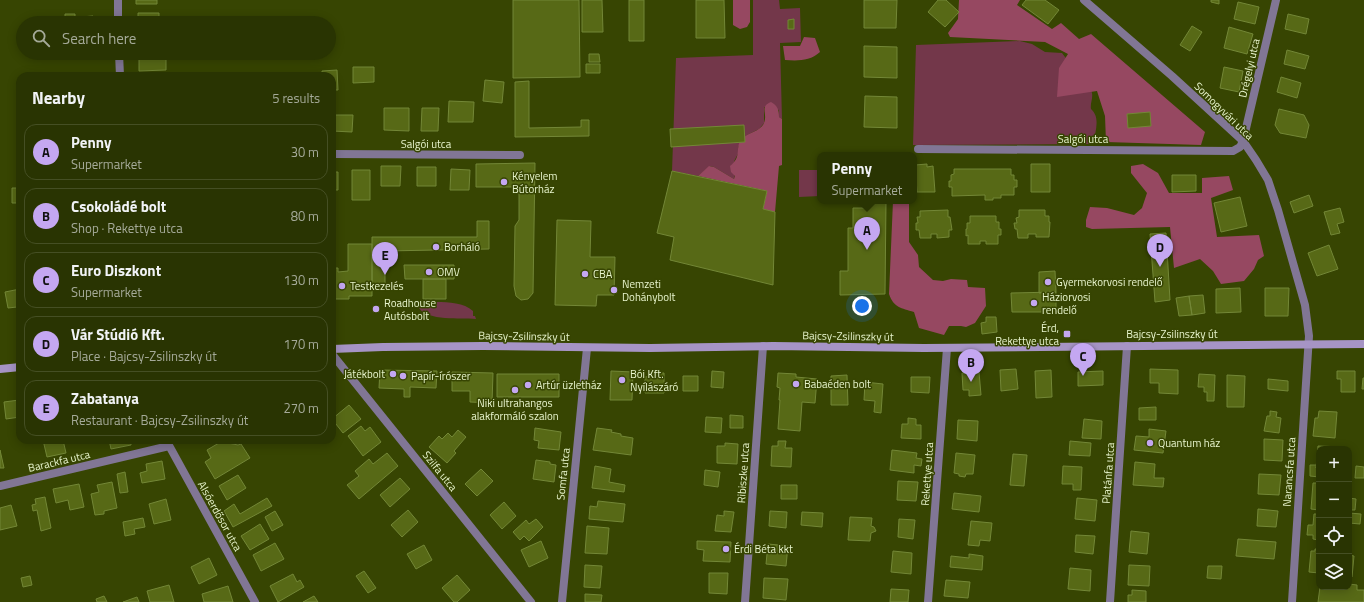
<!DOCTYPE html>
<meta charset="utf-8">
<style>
:root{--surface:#293402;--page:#353f11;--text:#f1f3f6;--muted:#a5aa99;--line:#454f24;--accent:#c4a7f1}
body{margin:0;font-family:"Titillium Web",sans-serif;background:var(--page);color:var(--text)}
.controls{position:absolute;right:12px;bottom:12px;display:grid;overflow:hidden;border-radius:8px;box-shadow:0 2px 10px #0003}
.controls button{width:36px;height:36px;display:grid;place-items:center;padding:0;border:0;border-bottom:1px solid var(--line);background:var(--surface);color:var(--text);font:20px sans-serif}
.you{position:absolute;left:862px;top:306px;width:14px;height:14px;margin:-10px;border:3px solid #fff;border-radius:50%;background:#1a73e8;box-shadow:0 0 0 6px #1a73e833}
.badge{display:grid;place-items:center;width:26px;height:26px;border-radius:50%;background:var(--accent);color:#111;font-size:13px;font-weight:700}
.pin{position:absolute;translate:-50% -33px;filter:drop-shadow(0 1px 2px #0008)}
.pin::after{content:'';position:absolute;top:21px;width:14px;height:12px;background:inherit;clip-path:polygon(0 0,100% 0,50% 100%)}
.popup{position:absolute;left:817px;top:152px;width:100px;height:52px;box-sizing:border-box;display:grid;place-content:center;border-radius:8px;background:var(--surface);filter:drop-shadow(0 1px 3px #0005);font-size:13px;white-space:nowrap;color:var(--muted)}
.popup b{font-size:15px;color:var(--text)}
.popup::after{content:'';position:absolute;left:50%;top:100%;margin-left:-8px;border:8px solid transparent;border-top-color:var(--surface)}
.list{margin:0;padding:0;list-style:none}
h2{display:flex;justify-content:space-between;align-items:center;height:52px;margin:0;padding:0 16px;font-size:17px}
h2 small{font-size:13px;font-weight:400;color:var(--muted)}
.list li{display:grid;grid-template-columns:26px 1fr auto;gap:12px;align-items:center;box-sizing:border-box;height:56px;margin:0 8px 8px;padding:0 8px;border:1px solid var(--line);border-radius:12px}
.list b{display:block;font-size:15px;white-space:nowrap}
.list p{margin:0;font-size:13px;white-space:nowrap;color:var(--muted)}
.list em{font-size:13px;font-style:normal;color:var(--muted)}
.icon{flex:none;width:22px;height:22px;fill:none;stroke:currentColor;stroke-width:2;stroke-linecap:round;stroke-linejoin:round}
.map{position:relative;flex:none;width:1364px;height:602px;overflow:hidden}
.search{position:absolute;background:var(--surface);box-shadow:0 2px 10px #0003;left:16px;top:16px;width:320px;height:44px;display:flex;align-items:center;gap:10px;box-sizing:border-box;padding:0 14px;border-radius:22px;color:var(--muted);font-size:15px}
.panel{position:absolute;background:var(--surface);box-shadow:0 2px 10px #0003;left:16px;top:72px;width:320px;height:372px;border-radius:12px}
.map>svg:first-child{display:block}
.green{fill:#73374a}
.forest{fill:#964861}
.building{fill:#576916;stroke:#738737}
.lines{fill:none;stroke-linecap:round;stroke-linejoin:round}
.minor{stroke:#817695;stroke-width:8}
.secondary{stroke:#a694c5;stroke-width:8}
.poi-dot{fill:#c4a7f1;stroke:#374502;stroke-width:1.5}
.labels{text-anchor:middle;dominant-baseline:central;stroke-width:3;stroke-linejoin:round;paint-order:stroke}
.street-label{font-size:11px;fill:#e8f5cd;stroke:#374502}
.poi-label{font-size:11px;fill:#e8f5cd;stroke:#374502;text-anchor:start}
</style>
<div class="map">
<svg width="1364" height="602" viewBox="0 0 1364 602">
<rect width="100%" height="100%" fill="#374502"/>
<path class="green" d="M753,0H779L780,9L800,8L801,42L780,43L782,119L779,117V110L764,107V123L759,129L747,135L738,147C740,154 736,156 734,162C732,168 736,174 734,179L714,167L710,166L698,176L672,171L676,58L753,55Z
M1020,41L1032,44L1045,52L1062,53C1069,63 1090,83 1092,93C1093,99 1090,104 1091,109C1101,118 1095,132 1093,144L913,145L916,45Z
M799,170H820V196L799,197Z
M429,302C443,302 462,301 473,311V316H475L476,319C461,318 427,321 419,308L429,307Z"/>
<path class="forest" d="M733,0H750V22L747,27L740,29L733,25Z
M959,0H1020L1017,5L1052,29L1061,23L1079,39L1091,34L1205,132L1201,145L1106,142L1105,116L1097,91L1057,97L1059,68L1068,54L1045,42L950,37L948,33L958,19Z
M804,37L815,38L820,52C810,61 798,61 785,60L783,46H800Z
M771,102C778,106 779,110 779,117L782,119V165L779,166L775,212L763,209L767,191L698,176L709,166L714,167L734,179L735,176L731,172L730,166C743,156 734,147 742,139C748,132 760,132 764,123C768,113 759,107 771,102Z
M1143,164L1158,173L1169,193H1202V178L1229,176L1233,190L1211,198L1217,237L1259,235L1264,256L1258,260L1254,269L1244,281L1221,284L1213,271L1200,259L1174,268L1170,227L1092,229L1086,227V220L1090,207L1107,208L1134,215L1142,208L1147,193L1131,173V166Z
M893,201H909V242L918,255L919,267L933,280L943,281L951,279L967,280L968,287L985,288L986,306L975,323L966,327L961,326H949L944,335L919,328L914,312C901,308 894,308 889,294Z"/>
<path class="building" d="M136,0H157V4H136Z
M513,0H579L580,77L513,78Z
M582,0H602L603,32H582Z
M629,0H644V41H629Z
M696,0H724L725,38H696Z
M864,0H897L896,28H864Z
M938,0H946L959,12L945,27L928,12Z
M1026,0H1045L1059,10L1048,24L1022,5Z
M1211,0H1219V4L1211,2Z
M1238,2L1259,7L1255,24L1234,19Z
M138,13H159V23H138Z
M65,14H75V23H65Z
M1288,14L1309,19L1306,34L1285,29Z
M93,16L94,23H82L81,17Z
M794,19V29H788V20Z
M1192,26L1202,32L1190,51L1180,45Z
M1229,27L1253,34L1247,54L1224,48Z
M864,46L897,47V78L864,77Z
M1287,50L1309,56L1305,69L1284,64Z
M80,53H92V56H80Z
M139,53H166V70L139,71Z
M589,54H599L600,62H589Z
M586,64H600V73H586Z
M353,67H374V82L353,83Z
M1224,67L1243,71L1239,92L1220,88Z
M337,70L338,90H332V76H322V71Z
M1281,77L1301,83L1297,98L1277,92Z
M485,80L504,82L502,103L483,101Z
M529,81V128L581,127V120H589V136L515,137V82Z
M865,96L897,97V128L864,127Z
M449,101L474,102L473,122H448Z
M384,108H409V131L384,130Z
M422,108H439L438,131H421Z
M1279,109L1304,115L1309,125L1306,138L1280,133L1275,125Z
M1150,112L1151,126L1128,128L1127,114Z
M332,115H353L352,132L332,131Z
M744,125L745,142L671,147L670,129Z
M535,163L533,293L528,299L521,300L516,296L514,286L515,226L519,220V187H476V164Z
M927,164V167L933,166L935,192H917L915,165Z
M1031,164H1050V192H1031Z
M381,166H401L400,186H381Z
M417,167H436V186H417Z
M451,169L470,170L469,190H450Z
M954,169H1011V175H1014V180H1017V187H1014V195H1001V198H993V200H985V195L952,196V187H949V181H951V175L954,174Z
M352,170H370V200H352Z
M672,171L767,191L763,209L775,212L773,285L670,260L674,237L657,233Z
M332,172H338V190H332Z
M1172,175H1196V191L1172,192Z
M20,182V203H12V188H20Z
M1309,195L1313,206L1294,213L1290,202Z
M1240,197L1247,226L1221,232L1214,203Z
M870,201H886L885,294L840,295V271H848V228H853V208H870Z
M1340,208L1344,222L1337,224L1340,233L1331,235L1324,212Z
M948,210V217H950L952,230H949V237L937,238V234H931V238H920L919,230H916V223H918L917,217H920V211Z
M1019,210H1045V216H1049V222H1050L1049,237H1036V234H1028V238H1018L1017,229H1015L1014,223H1017L1016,218L1019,217Z
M970,216H996V222H999V229H1001V235H998V244H986V241H980V244H968V235L966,236V229H967V223H970Z
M557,220L591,221L590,257H615L614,295H597L596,306L555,305Z
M477,221H489V249L385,251V285H372V237H477Z
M1166,233L1170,300L1155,302L1150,234Z
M348,244H372V296H349V299H332V268H338V272L348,271Z
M1329,245L1338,269L1317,276L1308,253Z
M404,265H454V279H405Z
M1055,271L1056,292L1039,293V272Z
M423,279H446V299H423Z
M1240,288L1241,312L1216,313V289Z
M1265,288H1289L1288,316H1265Z
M20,289V315H19L17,307L8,308L5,292Z
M1056,292V312H1012L1011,293Z
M1203,295L1205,313L1192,315L1189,296Z
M1189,296L1192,315L1179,316L1176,298Z
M986,317H996L997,332L982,334L981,323L986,322Z
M1016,369L1018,389L1001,391L1000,370Z
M1150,369L1178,370V394L1159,393V383H1150Z
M380,370L437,371L436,388L410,387V397H404V389L379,388Z
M1051,370L1052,397L1036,398L1035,371Z
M611,371L633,372L632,400H610Z
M712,371L724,372L723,388L711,387Z
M1103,371V385L1078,386V372Z
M1337,371H1355V392H1341V379H1337Z
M452,372L493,373L492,403L470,402V391H452Z
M979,372L981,395L969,396V390H963L962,373Z
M655,373H664V393H645V377L655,376Z
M778,373L796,374V377L817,379L815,403L802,402L800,431L778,429L780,400H779L780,388L777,387Z
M497,374H559V397H497Z
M1199,374L1215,375L1214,401H1207V392H1204V387H1198Z
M847,375L848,405H831V376Z
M1227,375L1245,376L1244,407H1227Z
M683,376H698V391H683Z
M911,377H930L929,393L911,392Z
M1363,378H1364V389H1362Z
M1268,379L1288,381V391L1268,389Z
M865,382L883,384L881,413L874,412L875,401L864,400Z
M19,400L20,417L6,419L4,402Z
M349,405L361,419L343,433L332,419Z
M1156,407V420H1139V408Z
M1270,411L1277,412L1276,417L1281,418L1279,433L1264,431L1267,416H1270Z
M1319,411L1337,412L1335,438L1313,436L1315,418H1318Z
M730,415L743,416V428H730Z
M706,417L722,418L721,433L705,432Z
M908,418L916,419V425H921V439L901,438L902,424H908Z
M1084,419L1102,421L1101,439L1082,438Z
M958,420L978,421L977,441L957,439Z
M361,426L365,431L370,427L381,442L363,456L348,436Z
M535,428L561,432L559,450L538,448L539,441L534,440Z
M597,428L612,430L611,432L621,434V436L633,438L631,455L593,450Z
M1149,429L1166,431L1163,453L1134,450L1136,436L1149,437Z
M458,430L466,437L454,451L456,453L447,463L429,447L439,436L442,439L448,433L452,437Z
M1264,439L1283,440L1282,461L1264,460Z
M43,440H63L66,453L47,457Z
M109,440H131V445L111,449Z
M224,440H226L228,443L238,445L241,444L250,458L215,479L205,462L211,458L207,450Z
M778,441H786L785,448H792L791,467L771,466L772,446H778Z
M1070,441L1091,443L1090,456L1069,455Z
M725,443L738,444L737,464L717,463V446H725Z
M1318,446L1343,447V449H1319V469L1316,468Z
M0,450L4,468H0Z
M892,450L917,453L916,458L922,459L921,466L914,465V473L890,470Z
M387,453L398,466L359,499L347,485L359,476L355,471L369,459L373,464Z
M956,453L975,455L973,474H966L965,477L959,476V474L954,473Z
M1013,454L1027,455L1024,486L1010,485Z
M536,460L550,462V464L556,465L554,482L533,479Z
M162,461L165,479L142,483L140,473L147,471L146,464Z
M1135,462L1155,464L1154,478H1164L1163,487L1133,485Z
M1310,465H1317L1316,468L1319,469V477L1310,476Z
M595,466L611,469L609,482L625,485L624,492L592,488Z
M1063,466L1082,467L1081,490H1073V484H1062Z
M1356,466L1364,467V478H1355Z
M481,469L493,481L477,496L465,484Z
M705,470L720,472L718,487L704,485Z
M125,472L128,492L120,493L117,474Z
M1259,474L1281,475L1279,495L1258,494Z
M238,475L246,488L227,500L219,486Z
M400,478L410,489L390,507L380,495Z
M898,481L918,482L916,501L897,500Z
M112,482L117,508L104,511V514L95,515L91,494L99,492L97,485Z
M1313,483H1319V510L1311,509Z
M79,484L84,507L70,510L68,500L56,503L53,489Z
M781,485H797V499H781Z
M954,493L981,496L979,512L952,509Z
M45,497L51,528L41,531L37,510L33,511L32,505L36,504L35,499Z
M267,498L272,506L233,527L224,511L234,504L240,514Z
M1077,498L1097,500L1095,521L1075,519Z
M1349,498L1356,499L1355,510H1349Z
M166,499L171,520L154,524L149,504Z
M598,501L625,504L623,522L589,519L590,506L597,507Z
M504,502L516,516L502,529L490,515Z
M11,505L17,526L0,530V508Z
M1258,509L1278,511L1276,527L1257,526Z
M408,510L418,522L402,537L391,525Z
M275,511L283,525L272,531L265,517Z
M724,511L734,512L731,532L715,531L717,515L724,516Z
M770,511L787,512L786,528L769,526Z
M802,512L823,513L822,527L801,525Z
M1349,513L1361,514L1360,524L1349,523Z
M1314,514H1319V540L1313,539V535H1307L1308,525H1313Z
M850,517L872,518L871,526L874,527L876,531L871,533L870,541L848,540Z
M143,518L145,527L134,529L135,534L125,536L123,522Z
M536,519L543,527L529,541L524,536L520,540L513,532L526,520L529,524Z
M899,519L915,520L913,539L898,537Z
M971,521L992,523L990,541L980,540L979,546L968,545Z
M260,524L269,539L250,550L241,536Z
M587,526L609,528L607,554L585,553Z
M1131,531L1149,533L1147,554L1129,552Z
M1076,535L1095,536L1093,554L1075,552Z
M1238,539L1276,542L1274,559L1236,556Z
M541,541L548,558L529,567L521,550Z
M697,541L731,542L730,562L703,561L704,550L697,549Z
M275,543L284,559L261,571L253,555Z
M768,544L788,546L786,566L766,564Z
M424,545L432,560L416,569L407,554Z
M1315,549H1319V573L1309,572L1311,551H1315Z
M893,551L912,553L911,574L891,572Z
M969,554L983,556L982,570L950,567L951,556L969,558Z
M1349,555L1354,556L1352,577L1349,576Z
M209,558L217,575L199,584L191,567Z
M585,565L602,566L600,588L584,587Z
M1129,565L1150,566L1149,586L1128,585Z
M1208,566H1222L1221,579L1207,578Z
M1070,568L1091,570L1090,591L1068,589Z
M364,571L376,588L368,593L356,576Z
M709,573H728L727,594L709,593Z
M293,574L297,582L300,580L304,587L278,602L270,586Z
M457,575L470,590L457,602H454L442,588Z
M30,576L32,585L23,587L21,578Z
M764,578L788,579L786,600L763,598Z
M946,580L970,582L968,598L944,596Z
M1349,584L1357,585V590H1364V602H1318L1320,587H1349Z
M169,585L174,602H150L147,591Z
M228,586L233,602H204L202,594Z
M891,589L909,590L908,602H890Z
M1132,590L1146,591V602H1128V595H1132Z
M585,594L602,595L601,602H585Z
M104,596L107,602H97L96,599Z
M314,596L318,602H303Z
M137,597L139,602H123Z"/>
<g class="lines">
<path class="minor" d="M118,0V23
M1084,0L1172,76L1243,141L1256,160L1268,180L1278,210L1305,305L1309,336L1292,602
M119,53L120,76
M918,149L1233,151L1240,147L1243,141L1276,0
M332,154L520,155
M332,354L531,602
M166,440L255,602
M0,486L169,446
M562,602L587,348
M745,602L763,346
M928,602L947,348
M1110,602L1127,346"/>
<path class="secondary" d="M332,349L383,347L483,346L650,348L773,346L924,348L1364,344
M0,369L20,367"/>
</g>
<g class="poi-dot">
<circle cx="504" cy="182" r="4"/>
<circle cx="436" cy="247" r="4"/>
<circle cx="429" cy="272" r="4"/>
<circle cx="585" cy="274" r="4"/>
<circle cx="1048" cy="282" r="4"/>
<circle cx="342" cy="286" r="4"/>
<circle cx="614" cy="290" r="4"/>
<circle cx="1034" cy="303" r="4"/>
<circle cx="376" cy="309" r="4"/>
<rect x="1063" y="330" width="8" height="8" rx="2"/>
<circle cx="393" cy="374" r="4"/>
<circle cx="403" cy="376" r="4"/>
<circle cx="622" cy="380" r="4"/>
<circle cx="796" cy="384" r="4"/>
<circle cx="528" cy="385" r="4"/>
<circle cx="515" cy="390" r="4"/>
<circle cx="1150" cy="443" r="4"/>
<circle cx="726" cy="549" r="4"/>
</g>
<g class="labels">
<g class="street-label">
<text transform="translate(1249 68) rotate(-77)">Drégelyi utca</text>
<text transform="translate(1224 111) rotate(44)">Somogyvári utca</text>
<text x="1083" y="139">Salgói utca</text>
<text x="426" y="144">Salgói utca</text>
<text x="1172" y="334">Bajcsy-Zsilinszky út</text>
<text transform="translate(524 336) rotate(1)">Bajcsy-Zsilinszky út</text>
<text transform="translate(848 336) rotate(1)">Bajcsy-Zsilinszky út</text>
<text transform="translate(59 461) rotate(-13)">Barackfa utca</text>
<text transform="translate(440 471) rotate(51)">Szilfa utca</text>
<text transform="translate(1289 472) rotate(-86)">Narancsfa utca</text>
<text transform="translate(743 473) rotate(-86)">Ribiszke utca</text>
<text transform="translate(1108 473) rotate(-86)">Platánfa utca</text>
<text transform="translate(563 474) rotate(-84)">Somfa utca</text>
<text transform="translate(927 474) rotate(-86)">Rekettye utca</text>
<text transform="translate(220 516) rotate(61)">Alsóerdősor utca</text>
</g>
<g class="poi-label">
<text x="512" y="176">Kényelem<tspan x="512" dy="13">Bútorház</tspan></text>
<text x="444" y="247">Borháló</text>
<text x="437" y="272">OMV</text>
<text x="593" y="274">CBA</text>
<text x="1056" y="282">Gyermekorvosi rendelő</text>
<text x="622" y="284">Nemzeti<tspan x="622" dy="13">Dohánybolt</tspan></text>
<text x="350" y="286">Testkezelés</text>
<text x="1042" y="297">Háziorvosi<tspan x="1042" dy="13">rendelő</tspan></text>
<text x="384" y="303">Roadhouse<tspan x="384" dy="13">Autósbolt</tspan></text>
<text x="1059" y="328" text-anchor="end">Érd,<tspan x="1059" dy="13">Rekettye utca</tspan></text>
<text x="385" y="374" text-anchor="end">Játékbolt</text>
<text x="630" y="374">Bói Kft.<tspan x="630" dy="13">Nyílászáró</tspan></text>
<text x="411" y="376">Papír-írószer</text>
<text x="804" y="384">Babaéden bolt</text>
<text x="536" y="385">Artúr üzletház</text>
<text x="515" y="403" text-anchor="middle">Niki ultrahangos<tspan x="515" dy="13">alakformáló szalon</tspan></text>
<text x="1158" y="443">Quantum ház</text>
<text x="734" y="549">Érdi Béta kkt</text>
</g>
</g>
</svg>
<div class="controls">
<button>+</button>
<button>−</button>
<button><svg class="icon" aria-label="locate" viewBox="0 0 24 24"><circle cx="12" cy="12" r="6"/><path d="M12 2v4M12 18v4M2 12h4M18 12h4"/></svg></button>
<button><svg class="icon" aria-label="layers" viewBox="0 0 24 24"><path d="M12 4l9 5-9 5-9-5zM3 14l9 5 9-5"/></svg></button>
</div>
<div class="you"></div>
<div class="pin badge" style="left:867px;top:250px">A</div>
<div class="popup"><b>Penny</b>Supermarket</div>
<div class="pin badge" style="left:971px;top:382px">B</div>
<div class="pin badge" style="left:1083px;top:376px">C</div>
<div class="pin badge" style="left:1160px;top:267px">D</div>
<div class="pin badge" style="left:385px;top:275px">E</div>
<div class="search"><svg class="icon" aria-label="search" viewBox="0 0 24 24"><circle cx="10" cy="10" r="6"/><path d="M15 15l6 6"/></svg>Search here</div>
<section class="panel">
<h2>Nearby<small>5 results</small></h2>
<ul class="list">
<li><span class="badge">A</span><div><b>Penny</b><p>Supermarket</p></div><em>30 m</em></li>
<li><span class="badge">B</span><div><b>Csokoládé bolt</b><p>Shop · Rekettye utca</p></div><em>80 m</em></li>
<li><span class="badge">C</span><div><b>Euro Diszkont</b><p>Supermarket</p></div><em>130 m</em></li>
<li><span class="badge">D</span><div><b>Vár Stúdió Kft.</b><p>Place · Bajcsy-Zsilinszky út</p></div><em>170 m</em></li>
<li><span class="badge">E</span><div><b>Zabatanya</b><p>Restaurant · Bajcsy-Zsilinszky út</p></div><em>270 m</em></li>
</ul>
</section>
</div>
